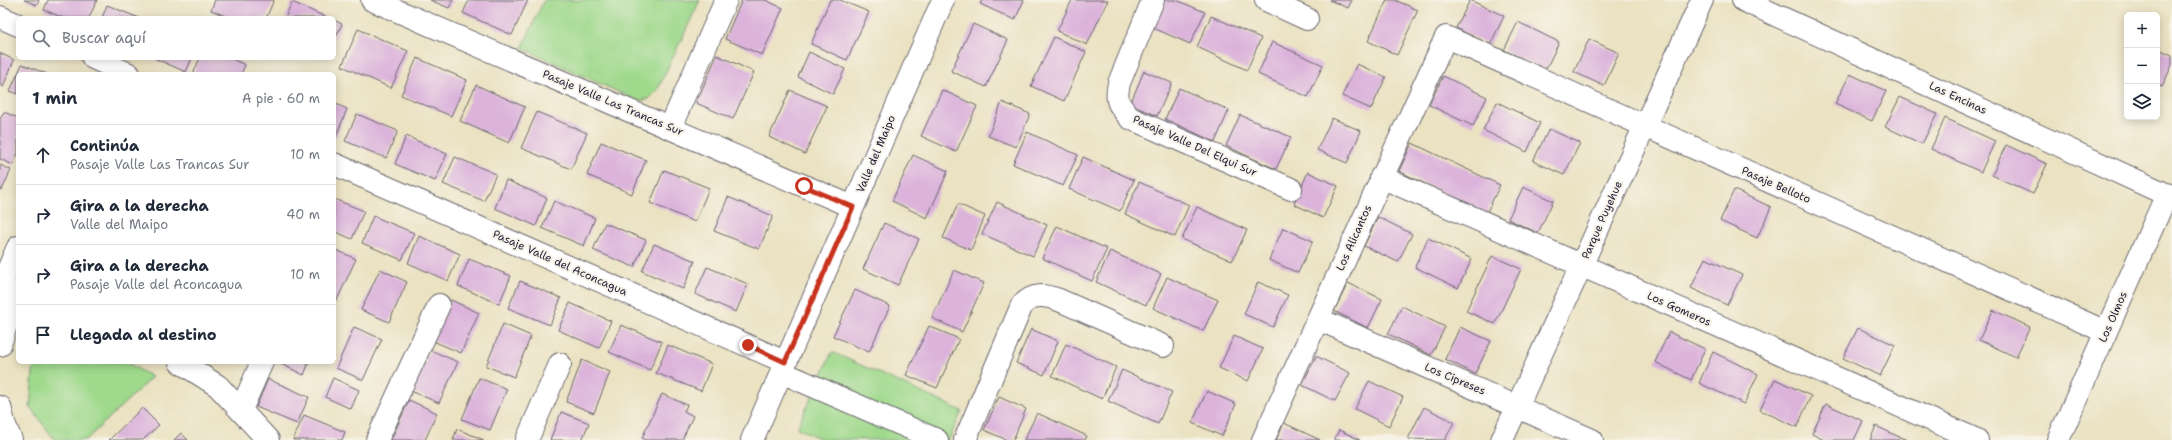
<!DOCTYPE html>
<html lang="es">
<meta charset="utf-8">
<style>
:root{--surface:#fff;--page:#f6f6f7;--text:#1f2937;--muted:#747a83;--line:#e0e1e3}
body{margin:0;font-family:"Shantell Sans",sans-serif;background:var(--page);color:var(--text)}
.controls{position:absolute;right:12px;top:12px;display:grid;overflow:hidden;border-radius:6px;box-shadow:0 2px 10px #0003}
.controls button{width:36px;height:36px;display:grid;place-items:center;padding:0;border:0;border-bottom:1px solid var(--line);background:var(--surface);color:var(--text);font:20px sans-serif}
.stop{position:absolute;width:12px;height:12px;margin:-9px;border:3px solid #c8321e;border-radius:50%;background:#fff}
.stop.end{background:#c8321e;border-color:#fff;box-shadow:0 1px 4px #0008}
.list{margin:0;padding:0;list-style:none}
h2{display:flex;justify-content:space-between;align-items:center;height:52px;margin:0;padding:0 16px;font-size:17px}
h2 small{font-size:13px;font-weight:400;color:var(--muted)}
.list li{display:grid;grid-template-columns:26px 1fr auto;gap:12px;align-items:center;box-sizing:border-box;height:60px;padding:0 16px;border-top:1px solid var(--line)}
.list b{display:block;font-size:15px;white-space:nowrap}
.list p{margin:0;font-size:13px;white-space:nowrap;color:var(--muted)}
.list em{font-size:13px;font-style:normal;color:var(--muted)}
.icon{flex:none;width:22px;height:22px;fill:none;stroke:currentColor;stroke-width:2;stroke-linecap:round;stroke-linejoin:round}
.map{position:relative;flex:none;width:2172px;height:440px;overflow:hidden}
.search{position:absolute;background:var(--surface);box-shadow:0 2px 10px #0003;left:16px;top:16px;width:320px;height:44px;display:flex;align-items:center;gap:10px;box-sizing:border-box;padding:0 14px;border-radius:6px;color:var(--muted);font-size:15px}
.panel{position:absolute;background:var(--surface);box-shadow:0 2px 10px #0003;left:16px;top:72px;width:320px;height:292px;border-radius:6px}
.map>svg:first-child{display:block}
.green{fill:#9fd98c;stroke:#607e64}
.building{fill:#dbb3db}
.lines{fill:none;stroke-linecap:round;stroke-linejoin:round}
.street-casing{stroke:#68656a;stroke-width:24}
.street{stroke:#fff;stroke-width:22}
.route{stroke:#c8321e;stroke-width:5}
.labels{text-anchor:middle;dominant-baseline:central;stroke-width:4;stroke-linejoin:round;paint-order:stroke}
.street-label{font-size:11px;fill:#22223b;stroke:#f7f3e8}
</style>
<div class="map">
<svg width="2172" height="440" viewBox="0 0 2172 440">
<rect width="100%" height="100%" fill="#f7f3e8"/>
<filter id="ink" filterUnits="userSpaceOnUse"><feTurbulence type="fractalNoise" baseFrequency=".025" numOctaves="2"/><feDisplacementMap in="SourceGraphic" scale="8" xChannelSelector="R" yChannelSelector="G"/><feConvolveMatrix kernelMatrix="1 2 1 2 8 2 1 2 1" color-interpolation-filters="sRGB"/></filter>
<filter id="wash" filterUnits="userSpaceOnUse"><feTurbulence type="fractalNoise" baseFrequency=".012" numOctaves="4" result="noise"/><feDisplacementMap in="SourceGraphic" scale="16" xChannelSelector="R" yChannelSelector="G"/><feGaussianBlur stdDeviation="0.9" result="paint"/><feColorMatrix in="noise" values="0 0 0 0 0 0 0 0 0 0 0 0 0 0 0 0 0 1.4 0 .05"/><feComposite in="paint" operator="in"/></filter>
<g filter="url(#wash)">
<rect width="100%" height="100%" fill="#ebe2c2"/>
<path class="green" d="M544,0H700L657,91L649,99L638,101L522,48Z
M832,352L962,411L949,440H824L797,428Z
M34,362H126L152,377L86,440H55L30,407Z"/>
<g id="blocks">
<path class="building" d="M24,0H39L37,5Z
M48,0H97L89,18H64L44,10Z
M215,0H274L266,18H230L211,10Z
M430,0H453L449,8Z
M469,0H528L512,35L463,13Z
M742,0H765L783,8L762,55L725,39Z
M830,0H840L869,12L847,60L811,44Z
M982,0H1024L1015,20L980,4Z
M1072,0H1108L1087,45L1057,31Z
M1163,0H1176L1205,12L1190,44L1151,27Z
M1329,0H1352L1348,8Z
M1387,0H1395L1418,10L1397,55L1368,41Z
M1470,0L1504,16L1490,45L1456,28Z
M292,2L328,18H285Z
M107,5L139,18H102Z
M1211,16L1261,38L1247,70L1197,47Z
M334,20L342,24L334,41Z
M1518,22L1559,42L1545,71L1504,50Z
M973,24L1008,40L986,87L951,71Z
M358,29L408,51L391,88L342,66Z
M1054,37L1086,52L1064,101L1031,86Z
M1589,39L1619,53L1604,86L1574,72Z
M1272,42L1323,65L1308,97L1258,74Z
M2157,48L2172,55V65L2162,87L2157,85Z
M809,52L845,69L833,94L798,77Z
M0,53L14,60L3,87L0,85Z
M717,55L754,72L733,119L696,103Z
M154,58H192L186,72Z
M200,58H230L245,65L241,74H193Z
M417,58L467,80L451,116L401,95Z
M22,64L47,74H18V94L10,91Z
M1357,64L1386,77L1371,109L1342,96Z
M1144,71L1172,83L1157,116L1130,104Z
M1850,74L1886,91L1872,121L1835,104Z
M1443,76L1487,97L1473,126L1429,105Z
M476,85L525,107L509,143L460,121Z
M1179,88L1229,110L1215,142L1165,119Z
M790,90L827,106L805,154L769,137Z
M942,90L977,106L956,152L921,136Z
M1900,97L1937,114L1922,144L1885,127Z
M1002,102L1030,114L1016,147L988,136Z
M1497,102L1540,123L1527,152L1483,130Z
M334,103L347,109L336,137L334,136Z
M4,112L18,118V153L13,165L0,159V119Z
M537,112L587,133L571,169L521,148Z
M357,114L398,131L386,158L345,141Z
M1240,115L1291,137L1276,169L1226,146Z
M1332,118L1361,131L1347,163L1317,150Z
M1945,118L1995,141L1981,172L1931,149Z
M1549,129L1580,143L1564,175L1533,161Z
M1027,132L1078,155L1063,186L1013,164Z
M406,136L447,154L435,181L395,164Z
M601,142L646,160L632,194L587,175Z
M1412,143L1500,185L1486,214L1399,171Z
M2006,145L2047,164L2033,194L1992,175Z
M913,155L948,171L927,218L892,201Z
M455,157L496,174L484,201L443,184Z
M1083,157L1134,180L1120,211L1069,189Z
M0,165L11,170L2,190L0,189Z
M664,170L709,188L695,222L650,203Z
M1308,172L1338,186L1323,218L1294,204Z
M506,180L547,198L536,226L495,208Z
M1139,182L1189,205L1175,237L1125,214Z
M1523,187L1553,201L1538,233L1508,219Z
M1734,190L1771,207L1757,238L1720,221Z
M728,197L773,216L759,249L714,231Z
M334,199L364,211L352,239L334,231Z
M554,201L595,218L584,246L542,228Z
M997,202L1047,225L1033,256L982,234Z
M958,204L985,216L971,250L943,238Z
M1197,207L1247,230L1232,261L1182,239Z
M373,216L414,233L402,260L362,243Z
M1378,217L1412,234L1398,262L1364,246Z
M605,223L646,240L634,267L593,250Z
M884,223L919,239L898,285L863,269Z
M1057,226L1107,249L1092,281L1042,258Z
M1283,228L1313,241L1298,273L1269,260Z
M419,236L460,254L448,281L408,263Z
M1428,238L1472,259L1458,288L1415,267Z
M654,244L695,261L683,289L642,271Z
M334,249L356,259L337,300L334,298Z
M1110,251L1161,274L1146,305L1096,282Z
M1492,256L1521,269L1495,324L1466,311Z
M1705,258L1742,275L1727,305L1691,288Z
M469,259L511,276L499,304L458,286Z
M707,267L748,284L736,312L695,294Z
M380,269L407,282L389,322L361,310Z
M954,270L984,283L962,332L932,318Z
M1167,277L1218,300L1203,331L1153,308Z
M520,281L561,298L550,325L508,308Z
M1258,282L1288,295L1273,327L1244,314Z
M1348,283L1382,299L1368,328L1334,311Z
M855,290L890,306L869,352L833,336Z
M451,300L479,313L461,353L433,341Z
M570,303L611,321L599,348L558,330Z
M1402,306L1445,327L1431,355L1388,334Z
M1993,310L2030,327L2016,357L1979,340Z
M503,324L531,336L514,377L486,366Z
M621,325L662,342L650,370L609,352Z
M929,326L959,339L937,388L906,375Z
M354,327L382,339L363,380L336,368Z
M1460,327L1491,341L1475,374L1445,359Z
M1858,328L1895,345L1880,376L1843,358Z
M1031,329L1058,341L1044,375L1016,363Z
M1669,332L1705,349L1691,380L1655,362Z
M1234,336L1263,349L1248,381L1219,368Z
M1066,344L1116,367L1102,399L1052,376Z
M668,345L712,364L701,391L656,373Z
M430,350L458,362L439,403L411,391Z
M1713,352L1758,374L1744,404L1699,383Z
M1316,356L1350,373L1335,401L1302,385Z
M582,360L610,372L594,413L566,402Z
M277,362H309L304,375Z
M1122,370L1172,392L1158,424L1108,401Z
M333,378L359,390L351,409L325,397Z
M479,378L507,389L490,430L462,419Z
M268,379L309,397L297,424L256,407Z
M1775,379L1811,396L1797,427L1760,410Z
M1369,381L1403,397L1389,426L1355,409Z
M1207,391L1236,404L1222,436L1192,423Z
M662,394L687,405L684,411L693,416L682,440H646L642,438Z
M999,397L1026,409L1013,440H1007L984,430Z
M409,400L437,413L425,440H391Z
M1826,404L1863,421L1854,440H1824L1812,434Z
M1424,407L1454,422L1445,440L1408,439Z
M142,408L159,425L143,440H109Z
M561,412L589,423L582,440H550Z
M1037,413L1087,436L1085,440H1024Z
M304,415L345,432L342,440H293Z
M1284,423L1320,440H1276Z
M1876,426L1895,435L1907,440H1870Z
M457,429L484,440H453Z
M1339,430L1360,440H1334Z
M181,433L188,440H174Z"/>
</g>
</g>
<g filter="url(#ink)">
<use href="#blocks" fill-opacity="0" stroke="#68656a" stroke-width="1"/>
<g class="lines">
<defs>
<path id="street" d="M372,0L853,207
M1153,0L1119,83C1115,101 1118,104 1130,118L1291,189
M1266,0L1307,19
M1743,0L2172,197
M0,17L18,25
M93,58L129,74
M670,128L726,0
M334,164L785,362
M1381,177L1977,440
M1318,319L1592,440
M0,345L10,313L4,279L18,247
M180,362L218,386L268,440
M781,372L937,440
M0,407L4,423L11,440
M241,410L262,362
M377,440L439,305
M527,440L560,364
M752,440L943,0
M965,440L1022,305C1034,293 1044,295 1059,300L1163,346
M1263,440L1446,37L2106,332
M1502,440L1702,0
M2058,440L2167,194"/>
</defs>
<use href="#street" class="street-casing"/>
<use href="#street" class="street"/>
</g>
</g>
<g class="lines" filter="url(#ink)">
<path class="route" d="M748,345L785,362L853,207L804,186"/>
</g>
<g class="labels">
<g class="street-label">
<text transform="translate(1958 98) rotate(25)">Las Encinas</text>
<text transform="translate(613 103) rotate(23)">Pasaje Valle Las Trancas Sur</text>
<text transform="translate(1195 146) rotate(24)">Pasaje Valle Del Elqui Sur</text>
<text transform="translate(876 154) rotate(-67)">Valle del Maipo</text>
<text transform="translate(1776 185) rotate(24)">Pasaje Belloto</text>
<text transform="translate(1602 220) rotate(-66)">Parque Puyehue</text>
<text transform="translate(1354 238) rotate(-66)">Los Alicantos</text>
<text transform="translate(560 263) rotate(24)">Pasaje Valle del Aconcagua</text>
<text transform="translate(1679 309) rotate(24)">Los Gomeros</text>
<text transform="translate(2113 317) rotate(-66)">Los Olmos</text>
<text transform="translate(1455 379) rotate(23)">Los Cipreses</text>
</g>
</g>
</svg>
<div class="controls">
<button>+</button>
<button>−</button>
<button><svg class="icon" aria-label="layers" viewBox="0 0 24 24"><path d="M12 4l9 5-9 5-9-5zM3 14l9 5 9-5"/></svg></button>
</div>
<div class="stop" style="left:804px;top:186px"></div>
<div class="stop end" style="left:748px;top:345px"></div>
<div class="search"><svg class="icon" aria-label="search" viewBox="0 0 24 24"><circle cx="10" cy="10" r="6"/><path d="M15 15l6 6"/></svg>Buscar aquí</div>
<section class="panel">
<h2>1 min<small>A pie · 60 m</small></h2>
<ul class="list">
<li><svg class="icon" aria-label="ahead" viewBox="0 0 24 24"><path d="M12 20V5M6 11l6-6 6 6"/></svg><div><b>Continúa</b><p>Pasaje Valle Las Trancas Sur</p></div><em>10 m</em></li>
<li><svg class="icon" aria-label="right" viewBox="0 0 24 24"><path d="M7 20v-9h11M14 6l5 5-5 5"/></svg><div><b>Gira a la derecha</b><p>Valle del Maipo</p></div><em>40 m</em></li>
<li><svg class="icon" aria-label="right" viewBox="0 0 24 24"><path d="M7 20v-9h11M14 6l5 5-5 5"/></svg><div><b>Gira a la derecha</b><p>Pasaje Valle del Aconcagua</p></div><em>10 m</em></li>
<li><svg class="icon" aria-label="arrive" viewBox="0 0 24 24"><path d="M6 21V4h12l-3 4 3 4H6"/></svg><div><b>Llegada al destino</b></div></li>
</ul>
</section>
</div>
